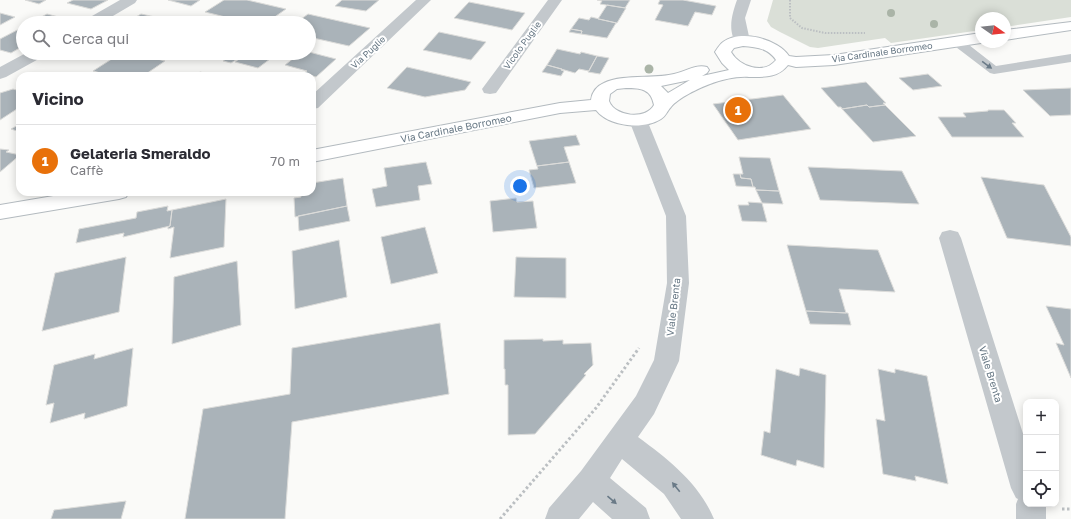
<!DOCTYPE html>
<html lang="it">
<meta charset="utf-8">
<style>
:root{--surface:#fff;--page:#f7f7f7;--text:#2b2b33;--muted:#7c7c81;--line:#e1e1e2;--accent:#ea580c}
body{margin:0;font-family:"Golos Text",sans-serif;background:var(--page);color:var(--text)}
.controls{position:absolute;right:12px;bottom:12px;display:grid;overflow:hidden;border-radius:8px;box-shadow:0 2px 10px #0003}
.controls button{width:36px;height:36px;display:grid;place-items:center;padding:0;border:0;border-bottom:1px solid var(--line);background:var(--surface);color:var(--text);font:20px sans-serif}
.compass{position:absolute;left:975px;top:12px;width:36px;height:36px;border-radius:50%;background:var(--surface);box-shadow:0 2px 10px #0003;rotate:104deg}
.you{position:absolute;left:520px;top:186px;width:14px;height:14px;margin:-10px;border:3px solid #fff;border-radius:50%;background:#1a73e8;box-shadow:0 0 0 6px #1a73e833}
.badge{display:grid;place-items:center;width:26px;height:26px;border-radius:50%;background:var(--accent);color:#fff;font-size:13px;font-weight:700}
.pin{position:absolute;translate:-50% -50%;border:2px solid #fff;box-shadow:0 1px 4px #0006}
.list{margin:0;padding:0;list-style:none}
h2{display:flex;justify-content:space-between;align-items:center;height:52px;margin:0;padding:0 16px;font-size:17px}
h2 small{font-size:13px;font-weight:400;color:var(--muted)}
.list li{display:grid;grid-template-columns:26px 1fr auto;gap:12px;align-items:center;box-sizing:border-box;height:72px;padding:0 16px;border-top:1px solid var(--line)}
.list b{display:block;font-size:15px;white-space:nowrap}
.list p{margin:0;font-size:13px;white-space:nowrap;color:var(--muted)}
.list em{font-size:13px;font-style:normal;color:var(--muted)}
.icon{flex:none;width:22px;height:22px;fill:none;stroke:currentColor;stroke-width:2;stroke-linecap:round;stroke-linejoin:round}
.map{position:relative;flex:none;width:1071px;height:519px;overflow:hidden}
.search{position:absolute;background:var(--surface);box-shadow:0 2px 10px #0003;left:16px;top:16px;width:300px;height:44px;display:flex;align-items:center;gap:10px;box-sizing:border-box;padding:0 14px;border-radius:22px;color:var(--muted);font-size:15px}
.panel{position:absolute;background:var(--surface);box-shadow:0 2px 10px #0003;left:16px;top:72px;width:300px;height:124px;border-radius:12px}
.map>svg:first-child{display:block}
.green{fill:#dadfd7}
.building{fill:#aab3b9;stroke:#dcdcda}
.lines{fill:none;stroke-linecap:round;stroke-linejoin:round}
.secondary-casing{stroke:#b3babf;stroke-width:2}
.path-far1{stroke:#bbbfc2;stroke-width:2;stroke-dasharray:1.5 1.5;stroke-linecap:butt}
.path{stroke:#bbbfc2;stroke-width:3;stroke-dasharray:2.5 2.5;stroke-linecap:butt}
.lane{fill:#c3c8cc;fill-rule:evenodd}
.street{fill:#c3c8cc;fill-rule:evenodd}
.secondary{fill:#fff;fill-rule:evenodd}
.tree{fill:#aab4a7}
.oneway{fill:#6a7a87}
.labels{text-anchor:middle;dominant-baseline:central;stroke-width:4;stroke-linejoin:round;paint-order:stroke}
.far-street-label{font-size:9px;fill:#657683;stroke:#fff}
.street-label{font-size:10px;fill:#657683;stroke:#fff}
</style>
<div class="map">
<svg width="1071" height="519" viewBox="0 0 1071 519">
<rect width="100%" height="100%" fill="#fafaf8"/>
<path class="green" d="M773,0H1071V17L1005,27V18H981V30L891,43L885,38L818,48L810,47L780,32L771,27L767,21Z"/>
<path class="building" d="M25,0H46L39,4Z
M73,0H108L91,9L67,3Z
M168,0H200L191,6Z
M224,0H247L286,9L266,23H250L205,12Z
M342,0H379L366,11L335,6Z
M597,0H630L625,8L600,4L602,1Z
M660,0H683L716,6L712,15L695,12L688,26L655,20L663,5L658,4Z
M469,2L525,13L512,30L454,18Z
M607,5L626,8L617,23L598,19Z
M0,13L15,17L0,25Z
M47,14L70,20L64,23H30Z
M141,14L169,20L164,23H126Z
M308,14L370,28L349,46L309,37V23H296Z
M591,17L616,23L607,38L581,34L582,31L571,29L579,18L589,20Z
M23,27V46L11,53L0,50V39Z
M571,29L582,31L581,34L569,32Z
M439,32L486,42L471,60L423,50Z
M557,49L580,54L581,52L597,56L589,71L579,69L575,73L547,65Z
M309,52L336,59L316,77L304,73L307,71L285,65L300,53Z
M121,53H134L165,61L143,76H123L116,74L112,76L93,71Z
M234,53L244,55L231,63L223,61Z
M235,53H278L258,68L235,62L244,55Z
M597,56L609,58L600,74L588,72Z
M547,65L562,69L561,70L564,71L561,76L542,72Z
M407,67L471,82L465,90L425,97L387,88Z
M200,72L216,76H195Z
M928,74L942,86L913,90L899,78Z
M866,82L886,103H883L885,105L869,107L867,105L842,109L841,107H838L821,88Z
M1071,88V115L1050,116L1023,90Z
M13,89L20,91V107L0,120V93Z
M783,95L811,129L738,140L713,104Z
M867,105L869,107L885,105L916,136L873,142L842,109Z
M988,110H1004L1016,123H1012L1024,137H952L938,117H966L963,113L988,111Z
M20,124V132L11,129Z
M576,135L580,145L564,147L569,162L537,166L529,141Z
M0,149L9,150L6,152L20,155L0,172Z
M739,157L770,158L779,191L756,190L755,187H753L751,179L741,178L740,174H743Z
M426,162L432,184L418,186L420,200L376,207L372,189L387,186L384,168Z
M569,162L576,183L534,188L529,170L538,169L537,166Z
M808,167L902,171L919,204L820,200Z
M733,174H740L741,178L751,179L753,187L736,186Z
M981,177L1044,185L1071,237V246L1007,238Z
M343,178L347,206L295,217L294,198L301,197V192H312V183Z
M756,190L779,191L783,204L762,203Z
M516,198L517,202L533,201L537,228L493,232L490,201Z
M226,199L224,247L170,258L174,227L168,229V227L170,226L172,210Z
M748,202L762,203L767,222L742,221L738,205H749Z
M168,206L167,211L172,210L170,226L123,237L124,233L76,243L79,229L136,218L137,212Z
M347,206L350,221L299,231L298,216Z
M425,227L438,273L391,284L381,237Z
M339,240L347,297L295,309L292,251Z
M787,245L878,250L895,292L839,289L846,313L806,311Z
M126,257L119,312L42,331L55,273Z
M516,257L566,258V298L514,297Z
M237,261L241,325L172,344L174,277Z
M1046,306L1071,309V378L1056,343L1064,345Z
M806,311L848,313L851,325L810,324Z
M440,323L449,394L292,422L285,519H185L203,409L290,394L292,348Z
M543,339V341L563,340V344L591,343L593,365L584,374L586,375L535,434L508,435V385H505V369H504V340Z
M133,348L127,406L84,419L85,413L50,423L54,403L46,405L54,365L95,354L94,359Z
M800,368L826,375L824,468L797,460L796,466L761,455L764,431L770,433L776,369L799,376Z
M878,369L895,373V369L927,376L948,484L915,476L916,481L883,474L876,419L885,421Z
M126,501L121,519H51L54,510Z"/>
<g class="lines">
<defs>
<path id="secondary" d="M1071,22V30L1005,40V30Z
M981,33V42H983L981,43L834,65L796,67L788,65C778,78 764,77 749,77C737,76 721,80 710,84C699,88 678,98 671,107C667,111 666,116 661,119C644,130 609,127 596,110L560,113L312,162V150L560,103L591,100C592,92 597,86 604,83C622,74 653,79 674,74C685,72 695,64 707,67L709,70L707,73L702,76L729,70L722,63L715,52C717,49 720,44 723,42C741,29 778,39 789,56L796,57L834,55ZM743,46C756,47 768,48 776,60C764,75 740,67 731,52L734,48ZM690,80L668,93L661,86ZM626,88C641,88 651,89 654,105C646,120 615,117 609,101L610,94L617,89Z
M77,192H129L126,197L119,199L0,219V205Z"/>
</defs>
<use href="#secondary" class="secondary-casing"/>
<path class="path-far1" d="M790,0V18L802,28L825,33H865"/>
<path class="path" d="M1062,509H1071
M500,519L596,408L639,348"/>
<path class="lane" d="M956,37L960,38L996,66L1071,54V62L994,74L990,73L952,44L950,41L952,38Z"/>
<path class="street" d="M120,0H137L135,3L101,23H83L85,20Z
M416,0H431L318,108L312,109V95Z
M548,0H562L496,93L490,94L484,93L482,89Z
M737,0H751L745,18L750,41L747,44L742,46L737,44C727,31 732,14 737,0Z
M26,53H46L44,56L6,77L0,79V67Z
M638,115L644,116L647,120L686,216L689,283L679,361L654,414L638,437C668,459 699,483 714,519H681L664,494L622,459L610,478L646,508L650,519H612L593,502L579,519H545L549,508L581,471L636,396L654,360L667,283L666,216L629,120L632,116Z
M950,230L958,232L961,238L1026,443V504H1046V519H1016V504L1018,499L1016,498L1011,488L939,238L942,232Z"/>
<use href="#secondary" class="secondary"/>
</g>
<g class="tree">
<circle cx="891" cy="13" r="4"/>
<circle cx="934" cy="24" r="4"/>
<circle cx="649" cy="69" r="4.5"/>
</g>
<defs><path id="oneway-solid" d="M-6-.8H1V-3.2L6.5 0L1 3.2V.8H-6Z"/></defs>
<g class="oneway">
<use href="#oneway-solid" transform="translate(987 65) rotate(36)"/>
<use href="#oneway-solid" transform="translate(676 487) rotate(-129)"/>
<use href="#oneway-solid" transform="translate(612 500) rotate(41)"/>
</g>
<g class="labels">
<g class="far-street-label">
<text transform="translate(522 45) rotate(-54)">Vicolo Puglie</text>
<text transform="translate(368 52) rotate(-43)">Via Puglie</text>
<text transform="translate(882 52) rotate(-8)">Via Cardinale Borromeo</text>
</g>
<g class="street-label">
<text transform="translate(456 128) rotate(-11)">Via Cardinale Borromeo</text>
<text transform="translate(673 307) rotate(-83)">Viale Brenta</text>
<text transform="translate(991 374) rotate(73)">Viale Brenta</text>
</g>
</g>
</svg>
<div class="controls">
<button>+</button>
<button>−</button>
<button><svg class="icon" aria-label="locate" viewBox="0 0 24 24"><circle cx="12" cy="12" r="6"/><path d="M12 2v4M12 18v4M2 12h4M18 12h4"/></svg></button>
</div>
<svg class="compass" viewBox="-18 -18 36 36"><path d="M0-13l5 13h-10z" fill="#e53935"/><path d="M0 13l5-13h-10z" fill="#7c7c81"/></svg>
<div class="you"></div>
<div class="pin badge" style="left:738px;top:110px;background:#e8710a">1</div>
<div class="search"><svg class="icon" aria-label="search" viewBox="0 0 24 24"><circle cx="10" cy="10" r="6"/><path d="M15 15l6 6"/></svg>Cerca qui</div>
<section class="panel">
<h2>Vicino<small></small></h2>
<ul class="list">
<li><span class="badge" style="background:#e8710a">1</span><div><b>Gelateria Smeraldo</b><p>Caffè</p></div><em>70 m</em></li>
</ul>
</section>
</div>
